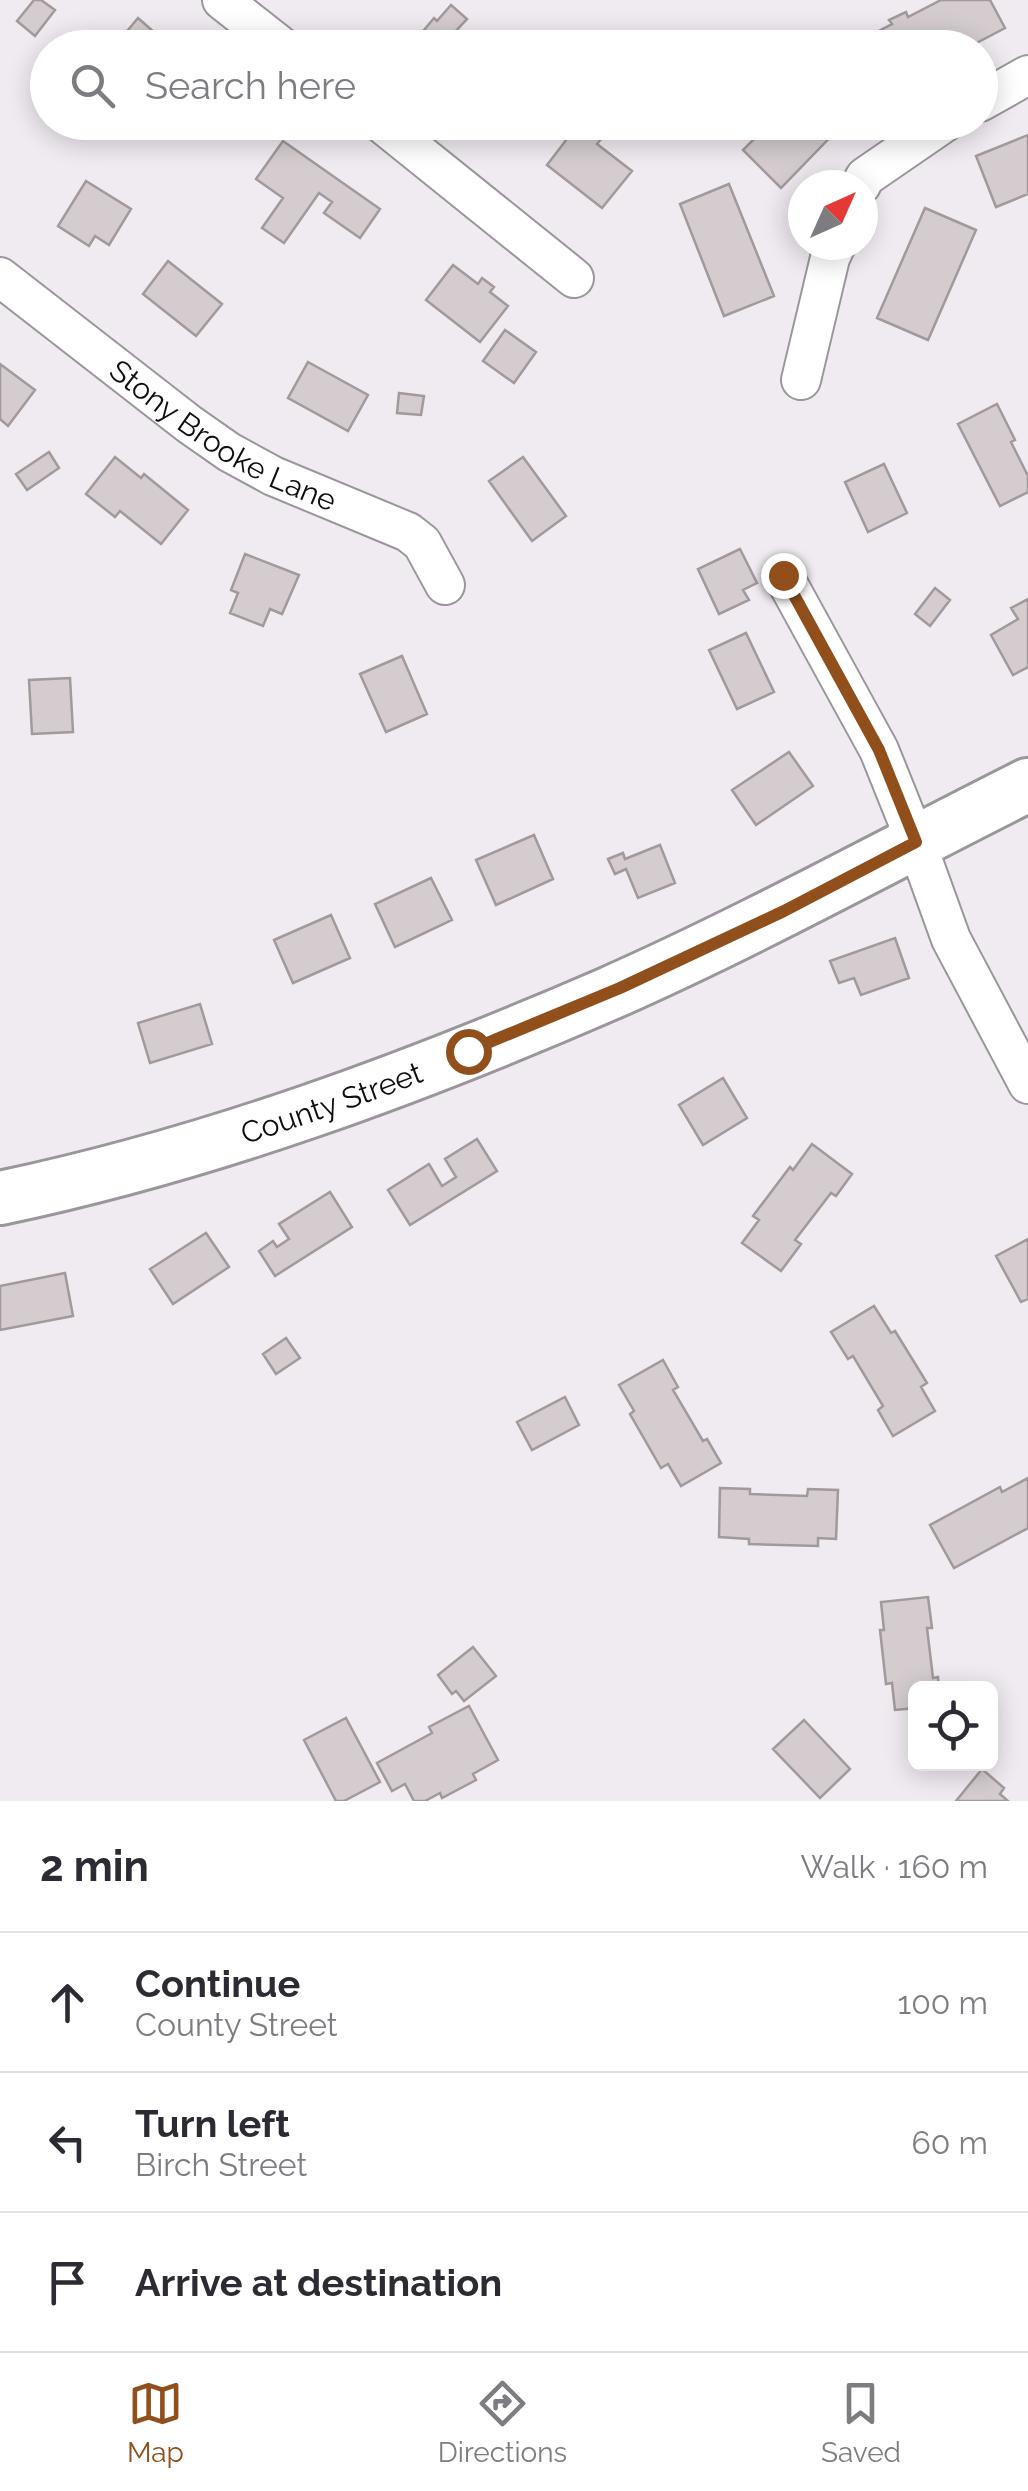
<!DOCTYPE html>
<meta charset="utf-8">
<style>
:root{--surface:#fff;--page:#f7f7f7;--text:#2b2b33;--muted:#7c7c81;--line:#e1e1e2;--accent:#914f1c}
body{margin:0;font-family:Raleway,sans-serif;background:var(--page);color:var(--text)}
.controls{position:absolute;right:30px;bottom:30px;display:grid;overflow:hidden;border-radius:15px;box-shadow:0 5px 25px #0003}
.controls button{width:90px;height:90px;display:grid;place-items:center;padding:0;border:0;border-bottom:2px solid var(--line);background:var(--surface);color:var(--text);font:50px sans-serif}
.compass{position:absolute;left:788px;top:170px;width:90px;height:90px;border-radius:50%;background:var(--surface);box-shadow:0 5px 25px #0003;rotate:45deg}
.stop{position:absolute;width:30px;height:30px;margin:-22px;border:8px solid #914f1c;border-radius:50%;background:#fff}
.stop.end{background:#914f1c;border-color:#fff;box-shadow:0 2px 10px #0008}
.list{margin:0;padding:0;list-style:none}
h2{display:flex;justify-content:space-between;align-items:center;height:130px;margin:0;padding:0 40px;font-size:42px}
h2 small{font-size:32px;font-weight:400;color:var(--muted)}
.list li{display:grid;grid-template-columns:65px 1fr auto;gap:30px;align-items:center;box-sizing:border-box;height:140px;padding:0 40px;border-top:2px solid var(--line)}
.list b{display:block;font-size:38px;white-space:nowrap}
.list p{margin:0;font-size:32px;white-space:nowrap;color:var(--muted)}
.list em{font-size:32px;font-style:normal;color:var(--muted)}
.icon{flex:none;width:55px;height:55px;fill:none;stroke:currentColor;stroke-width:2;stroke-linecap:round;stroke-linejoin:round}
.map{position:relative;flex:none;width:1028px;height:1801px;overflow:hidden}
.search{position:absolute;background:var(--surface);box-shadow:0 5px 25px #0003;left:30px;right:30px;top:30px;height:110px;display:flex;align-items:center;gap:25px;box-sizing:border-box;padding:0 35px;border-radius:55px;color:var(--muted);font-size:38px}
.sheet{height:550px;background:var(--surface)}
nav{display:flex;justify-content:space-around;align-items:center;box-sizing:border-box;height:140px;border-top:2px solid var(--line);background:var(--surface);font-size:28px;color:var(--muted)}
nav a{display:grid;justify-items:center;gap:5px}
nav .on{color:var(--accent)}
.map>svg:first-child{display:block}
.building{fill:#d4ccce;stroke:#a1999b;stroke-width:2.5}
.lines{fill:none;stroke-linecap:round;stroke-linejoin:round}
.minor-casing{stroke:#9a969b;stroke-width:42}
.secondary-casing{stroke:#9a969b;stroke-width:58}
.minor{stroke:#fff;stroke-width:38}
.secondary{stroke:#fff;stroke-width:52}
.route{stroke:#914f1c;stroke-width:12}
.labels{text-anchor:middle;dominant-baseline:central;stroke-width:10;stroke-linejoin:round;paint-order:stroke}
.street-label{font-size:30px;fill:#0e0d0f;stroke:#fdf9fe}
</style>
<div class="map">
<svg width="1028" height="1801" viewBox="0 0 1028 1801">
<rect width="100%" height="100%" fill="#f0ebf1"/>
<path class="building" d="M34,0H41L55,10L35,36L17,21Z
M941,0H990L1005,28L967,48H878L871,35L892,24L889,20L906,12L908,17Z
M451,5L467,19L455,32L474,48H409L434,18L437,21Z
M138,18L172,48H113Z
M580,122H605L611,127L597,144L632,171L602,208L547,165Z
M762,122H845L781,188L743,150L759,134L755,130Z
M1028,135V194L996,207L976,156Z
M283,141L380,209L360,238L324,213L332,202L319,193L284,243L262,228L283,198L256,179Z
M86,181L131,209L109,245L95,236L89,246L58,226Z
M729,184L774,296L724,316L680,204Z
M925,208L976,230L928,340L877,318Z
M168,261L222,304L196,336L143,294Z
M453,265L478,284L482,278L494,287L490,292L508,306L480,342L426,300Z
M505,330L536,352L514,383L483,361Z
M308,362L368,395L348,431L288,398Z
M0,364L35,390L8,426L0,419Z
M399,393L424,396L421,415L397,413Z
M997,404L1015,440L1011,442L1028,476V492L1000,506L958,424Z
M49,452L59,468L27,490L16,474Z
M115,457L141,478L144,474L188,510L161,544L120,511L115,517L86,494Z
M523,457L566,516L532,541L489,481Z
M884,464L907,513L868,532L845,482Z
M740,549L757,583L743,590L749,600L719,614L698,569Z
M245,554L299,575L282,614L270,609L263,626L230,613L238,593L231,590Z
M935,588L950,600L930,626L915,614Z
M1028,599V667L1013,675L991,635L1018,619L1011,608Z
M746,633L774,692L737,709L709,650Z
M402,656L427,714L386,732L360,674Z
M70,678L73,732L32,734L29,680Z
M789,752L813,786L756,825L732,790Z
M534,835L553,879L496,905L476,860Z
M660,845L675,883L638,898L626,869L615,874L608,859L623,853L625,859Z
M431,878L452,920L395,947L375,904Z
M331,915L350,958L293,983L274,940Z
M895,938L909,978L861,995L854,978L839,983L830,961Z
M200,1004L212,1044L150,1063L138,1023Z
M723,1078L747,1118L703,1145L679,1105Z
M477,1139L497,1171L410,1225L388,1190L429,1164L442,1186L456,1177L445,1159Z
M812,1144L852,1174L836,1196L831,1193L795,1240L801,1244L781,1271L742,1243L759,1220L753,1216L790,1167L793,1170Z
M330,1192L352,1227L275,1276L259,1251L273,1241L277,1247L289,1239L279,1224Z
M206,1233L229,1267L173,1304L150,1269Z
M1028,1239V1299L1021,1302L996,1256Z
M65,1273L73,1316L0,1330V1286Z
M874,1306L891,1333L895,1331L927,1383L921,1387L935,1411L893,1436L878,1410L883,1406L853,1356L848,1359L831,1332Z
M286,1338L300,1358L276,1374L263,1354Z
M663,1360L678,1387L673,1390L703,1441L707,1439L721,1463L681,1486L668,1464L661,1468L630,1414L634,1411L619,1385Z
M565,1397L579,1425L532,1450L517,1422Z
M1028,1478V1528L954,1568L930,1525L1000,1487L1002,1492Z
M720,1488L750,1489V1494L807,1496L808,1489L838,1490L836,1539L818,1538V1546L749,1544V1539L719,1537Z
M928,1597L932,1628H927L933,1678L938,1677L939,1688H916V1708L895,1710L892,1683L886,1684L880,1630H884L881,1602Z
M473,1647L496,1676L464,1701L456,1691L452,1694L438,1675Z
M469,1706L498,1760L473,1774L476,1780L442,1798L440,1793L425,1801H414L405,1784L392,1791L377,1763L432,1733L429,1727Z
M346,1718L380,1782L344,1801H336L304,1740Z
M804,1720L850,1769L820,1798L773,1749Z
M982,1769L1004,1788L1000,1794L1008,1801H956Z"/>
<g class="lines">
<defs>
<g id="minor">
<path d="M222,0L283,48"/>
<path d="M980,102L1028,75"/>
<path d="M380,122L574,278"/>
<path d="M861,185L865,177L945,122"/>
<path id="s1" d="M0,277L189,424L229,452L273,476L408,532L422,543L445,585"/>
<path d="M801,380L830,258L836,245"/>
<path d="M783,575L879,750L916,842L951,939L1028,1084"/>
</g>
<g id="secondary">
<path id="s2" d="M0,1198C210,1154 412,1079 608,994C751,931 888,855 1028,785"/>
</g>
</defs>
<use href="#minor" class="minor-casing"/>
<use href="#secondary" class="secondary-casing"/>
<use href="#minor" class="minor"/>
<use href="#secondary" class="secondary"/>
</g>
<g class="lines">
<path class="route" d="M468,1051L620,988L784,911L916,842L879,750L783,575"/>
</g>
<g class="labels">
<g class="street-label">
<text stroke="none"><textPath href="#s1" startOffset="275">Stony Brooke Lane</textPath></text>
<text stroke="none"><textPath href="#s2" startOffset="345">County Street</textPath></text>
</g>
</g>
</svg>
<div class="controls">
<button><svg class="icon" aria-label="locate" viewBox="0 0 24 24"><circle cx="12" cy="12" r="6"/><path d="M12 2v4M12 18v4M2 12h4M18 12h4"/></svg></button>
</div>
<svg class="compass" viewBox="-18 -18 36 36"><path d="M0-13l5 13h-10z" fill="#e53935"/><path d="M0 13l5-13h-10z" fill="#7c7c81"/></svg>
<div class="stop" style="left:468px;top:1051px"></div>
<div class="stop end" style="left:783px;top:575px"></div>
<div class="search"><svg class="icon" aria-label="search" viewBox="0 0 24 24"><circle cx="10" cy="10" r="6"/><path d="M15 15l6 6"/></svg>Search here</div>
</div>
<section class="sheet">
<h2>2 min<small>Walk · 160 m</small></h2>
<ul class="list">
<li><svg class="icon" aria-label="ahead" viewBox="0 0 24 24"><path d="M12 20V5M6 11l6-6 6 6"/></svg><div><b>Continue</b><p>County Street</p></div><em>100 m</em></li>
<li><svg class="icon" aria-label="left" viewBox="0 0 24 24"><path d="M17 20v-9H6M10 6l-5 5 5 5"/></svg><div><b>Turn left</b><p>Birch Street</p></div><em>60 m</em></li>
<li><svg class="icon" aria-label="arrive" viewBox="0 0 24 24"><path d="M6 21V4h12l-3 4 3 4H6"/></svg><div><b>Arrive at destination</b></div></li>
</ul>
</section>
<nav>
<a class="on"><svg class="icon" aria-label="map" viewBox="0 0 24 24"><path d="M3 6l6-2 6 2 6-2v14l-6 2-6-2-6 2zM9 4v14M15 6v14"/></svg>Map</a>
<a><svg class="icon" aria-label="directions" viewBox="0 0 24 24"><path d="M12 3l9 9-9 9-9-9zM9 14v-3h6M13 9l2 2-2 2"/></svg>Directions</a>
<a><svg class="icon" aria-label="saved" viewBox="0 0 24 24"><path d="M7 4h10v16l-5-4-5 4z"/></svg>Saved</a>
</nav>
